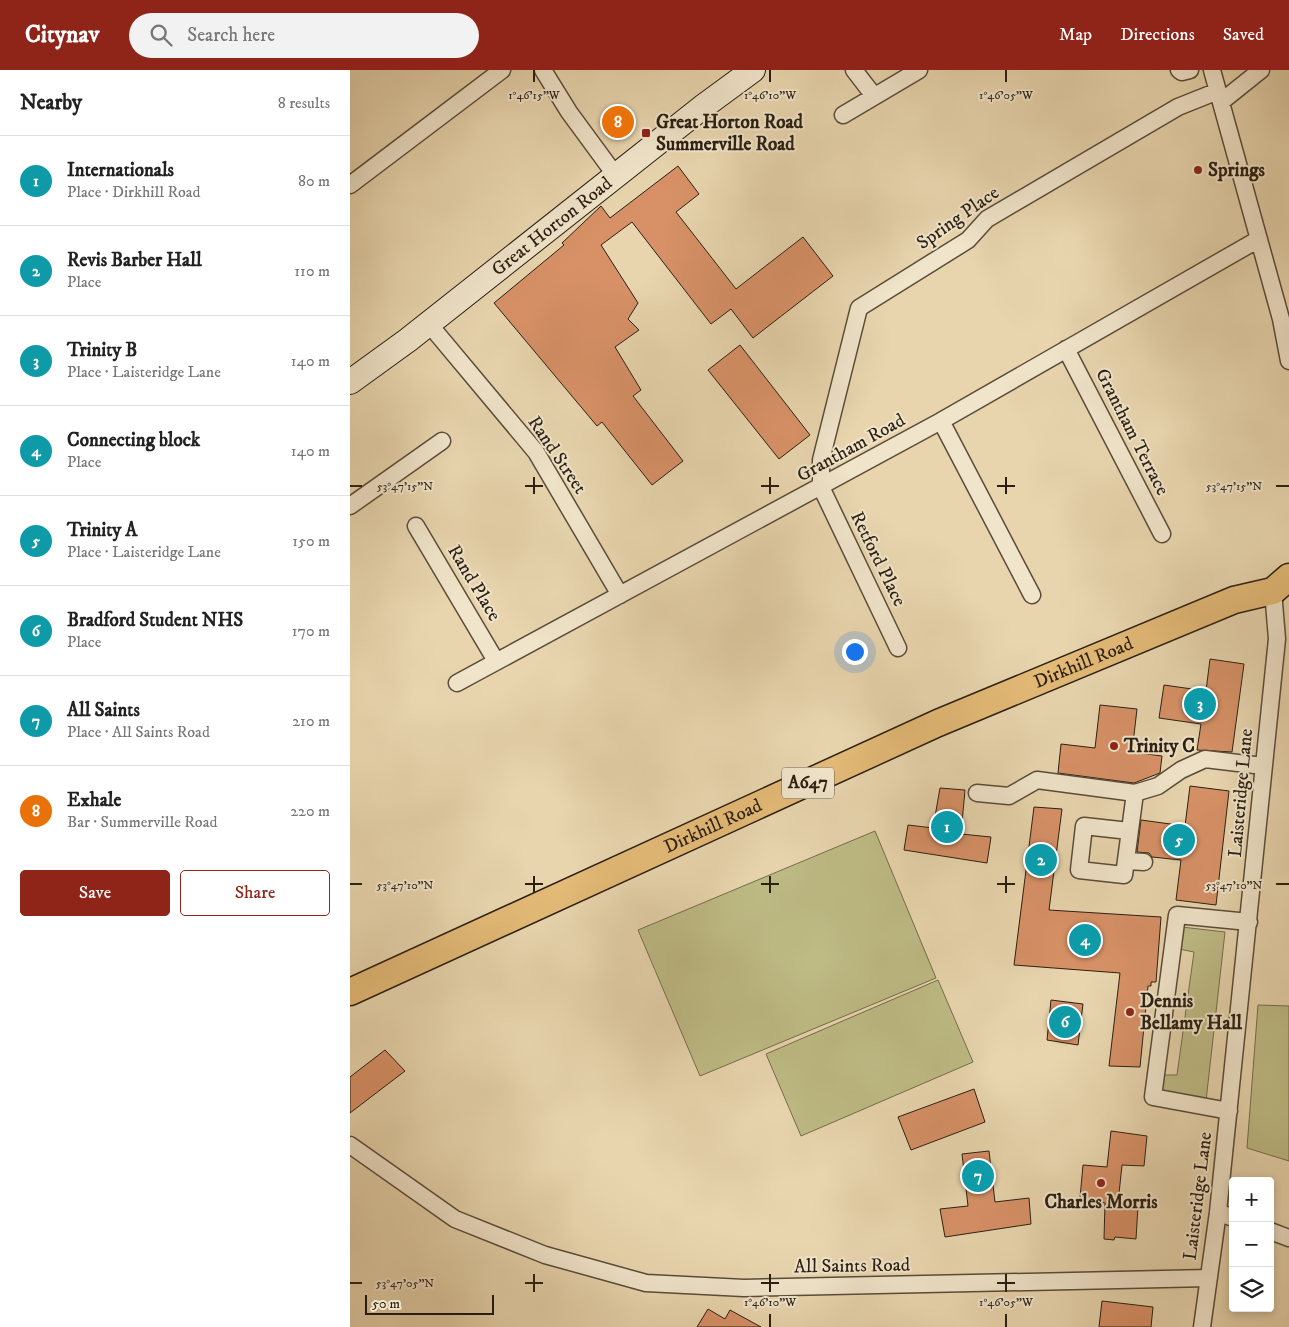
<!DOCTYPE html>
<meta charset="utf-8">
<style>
:root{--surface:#fff;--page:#f2f2f2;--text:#222;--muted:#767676;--line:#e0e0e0;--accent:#8f2418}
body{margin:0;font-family:"IM FELL DW Pica",serif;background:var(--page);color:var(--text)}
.controls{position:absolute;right:15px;bottom:15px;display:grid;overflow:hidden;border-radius:5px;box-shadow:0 2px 8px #0003}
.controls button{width:45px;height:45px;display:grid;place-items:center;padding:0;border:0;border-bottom:1px solid var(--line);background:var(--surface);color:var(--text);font:25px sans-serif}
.scale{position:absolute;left:15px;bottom:12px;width:129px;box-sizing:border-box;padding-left:5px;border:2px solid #2a1f12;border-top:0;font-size:14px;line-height:18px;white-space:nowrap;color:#2a1f12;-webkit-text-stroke:4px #f0e4ca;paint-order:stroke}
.you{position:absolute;left:504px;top:581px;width:18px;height:18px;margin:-12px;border:4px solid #fff;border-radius:50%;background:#1a73e8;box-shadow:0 0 0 8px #1a73e833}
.badge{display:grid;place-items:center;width:32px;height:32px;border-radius:50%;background:var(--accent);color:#fff;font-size:16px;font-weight:700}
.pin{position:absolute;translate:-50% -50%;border:2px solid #fff;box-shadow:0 1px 5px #0006}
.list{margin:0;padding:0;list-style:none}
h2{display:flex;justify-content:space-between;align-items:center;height:65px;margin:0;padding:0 20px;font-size:21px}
h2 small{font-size:16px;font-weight:400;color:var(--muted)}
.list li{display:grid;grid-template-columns:32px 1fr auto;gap:15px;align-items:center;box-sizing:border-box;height:90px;padding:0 20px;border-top:1px solid var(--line)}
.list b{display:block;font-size:19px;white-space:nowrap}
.list p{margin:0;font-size:16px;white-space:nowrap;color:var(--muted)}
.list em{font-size:16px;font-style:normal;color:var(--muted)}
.actions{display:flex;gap:10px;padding:15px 20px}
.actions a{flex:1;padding:11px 0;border:1px solid var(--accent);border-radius:5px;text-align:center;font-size:18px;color:var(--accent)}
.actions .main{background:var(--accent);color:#fff}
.icon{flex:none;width:28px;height:28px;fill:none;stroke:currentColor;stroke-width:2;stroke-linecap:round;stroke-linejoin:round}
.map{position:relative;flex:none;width:939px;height:1257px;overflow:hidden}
header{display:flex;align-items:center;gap:30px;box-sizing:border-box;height:70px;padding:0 25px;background:var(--accent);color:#fff}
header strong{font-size:24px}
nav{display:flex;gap:28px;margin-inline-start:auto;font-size:18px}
.search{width:350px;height:45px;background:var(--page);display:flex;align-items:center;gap:12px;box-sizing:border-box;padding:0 18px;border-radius:28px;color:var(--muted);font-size:19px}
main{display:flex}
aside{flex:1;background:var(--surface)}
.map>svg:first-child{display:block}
.green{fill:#bebb85;stroke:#746d4c}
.building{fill:#d89167;stroke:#2a1f12}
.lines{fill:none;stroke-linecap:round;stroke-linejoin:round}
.street-casing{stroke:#5a4c39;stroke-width:19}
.secondary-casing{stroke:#2a1f12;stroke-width:26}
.primary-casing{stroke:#2a1f12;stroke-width:29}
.street{stroke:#f0e4ca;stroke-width:16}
.secondary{stroke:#f0e4ca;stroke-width:24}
.primary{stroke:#e4ba77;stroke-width:26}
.ticks{fill:none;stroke:#2a1f12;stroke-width:2}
.poi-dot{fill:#8f2418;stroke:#f0e4ca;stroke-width:2}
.labels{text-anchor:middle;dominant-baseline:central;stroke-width:4;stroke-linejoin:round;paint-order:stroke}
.shield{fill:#f0e4ca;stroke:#655a49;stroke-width:1}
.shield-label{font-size:18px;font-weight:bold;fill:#2a1f12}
.poi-label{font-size:19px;font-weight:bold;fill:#2a1f12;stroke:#f0e4ca;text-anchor:start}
.street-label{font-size:19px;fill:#2a1f12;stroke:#f0e4ca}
.ticks-label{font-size:12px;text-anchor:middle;fill:#2a1f12;stroke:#f0e4ca;stroke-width:4;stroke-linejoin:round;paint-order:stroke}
</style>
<header>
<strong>Citynav</strong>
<div class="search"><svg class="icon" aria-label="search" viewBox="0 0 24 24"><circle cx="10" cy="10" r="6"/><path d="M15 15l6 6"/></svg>Search here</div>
<nav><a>Map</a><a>Directions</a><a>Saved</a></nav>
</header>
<main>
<aside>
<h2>Nearby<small>8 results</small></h2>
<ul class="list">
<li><span class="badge" style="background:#0f9aa8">1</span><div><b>Internationals</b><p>Place · Dirkhill Road</p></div><em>80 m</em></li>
<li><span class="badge" style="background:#0f9aa8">2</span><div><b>Revis Barber Hall</b><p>Place</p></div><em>110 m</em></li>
<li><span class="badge" style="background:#0f9aa8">3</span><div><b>Trinity B</b><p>Place · Laisteridge Lane</p></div><em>140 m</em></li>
<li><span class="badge" style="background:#0f9aa8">4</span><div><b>Connecting block</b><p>Place</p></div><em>140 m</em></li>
<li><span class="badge" style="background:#0f9aa8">5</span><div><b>Trinity A</b><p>Place · Laisteridge Lane</p></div><em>150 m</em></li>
<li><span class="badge" style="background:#0f9aa8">6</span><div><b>Bradford Student NHS</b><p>Place</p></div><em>170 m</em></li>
<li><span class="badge" style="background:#0f9aa8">7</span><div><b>All Saints</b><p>Place · All Saints Road</p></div><em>210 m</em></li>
<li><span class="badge" style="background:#e8710a">8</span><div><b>Exhale</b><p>Bar · Summerville Road</p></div><em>220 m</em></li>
</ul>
<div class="actions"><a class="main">Save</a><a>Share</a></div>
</aside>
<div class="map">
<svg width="939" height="1257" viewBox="0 0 939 1257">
<rect width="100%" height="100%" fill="#e8d5ae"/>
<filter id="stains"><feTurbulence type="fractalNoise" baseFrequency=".004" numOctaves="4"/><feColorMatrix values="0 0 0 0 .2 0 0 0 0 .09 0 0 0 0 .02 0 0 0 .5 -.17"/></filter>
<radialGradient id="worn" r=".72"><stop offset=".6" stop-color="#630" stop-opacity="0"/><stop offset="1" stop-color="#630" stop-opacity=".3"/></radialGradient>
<path class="green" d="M525,761L586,908L350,1006L288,860Z
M832,857L875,862L856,1031L809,1024L811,1005H827L844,882L829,879Z
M588,910L623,992L451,1066L416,984Z
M908,935L939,936V1091L897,1078Z"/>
<path class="building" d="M328,96L349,124L326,142L386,219L453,167L483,206L403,268L381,239L361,254L282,152L251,175L288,233L278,249L289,260L265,277L291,320L283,326L333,391L302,415L252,352L247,356L144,233L214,175L212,173L251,136L260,148Z
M390,275L460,365L429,389L358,300Z
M860,589L894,594L882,682L847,680L851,654L809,648L814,615L856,621Z
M750,635L787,639L782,682L812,686L810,703L784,713L708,703L711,674L745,678Z
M840,716L879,721L866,835L826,830L831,790L802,787L799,783L787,782L791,750L835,756Z
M590,718L615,720L611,764L641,767L637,793L554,780L558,755L583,758Z
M684,737L712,739L699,840L811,847L806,912H801V916H798L790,997L759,996L770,903L664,895Z
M701,930L733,934L728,975L697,970Z
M35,980L55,1001L0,1043V1007Z
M624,1019L635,1052L561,1080L548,1047Z
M761,1061L797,1066L794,1096L772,1095L768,1133L788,1136L786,1169L765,1167L764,1170L754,1169L755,1133L730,1128L733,1095L757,1097Z
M639,1081L645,1132L679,1128L681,1154L595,1167L590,1139L618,1136L612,1084Z
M752,1231L803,1237L801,1257H749Z
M358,1239L375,1249L380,1240L411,1257H347Z"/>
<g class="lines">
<defs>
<path id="street" d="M193,0L219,42L266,106
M504,0L524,26
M829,0L832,2L840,0
M862,0L931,249L939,291
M871,32L911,0
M493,45L569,0
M0,115L152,0
M79,254L186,382L270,525
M716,279L812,464
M591,351L682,525
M0,436L92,371
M66,456L146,591
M548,578L471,417V390L509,238L618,170L637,149L828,37L868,21
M107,613L591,351L909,169
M627,723L659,726L687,710L785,723L808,716L831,700L855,689L913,696
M779,761L734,756L729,800L774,805L785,723
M776,791L794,792
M879,1041L803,1027L827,845L899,852
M0,1075L105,1149L195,1185L296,1213L394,1218L859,1208
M868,1142L883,1148
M920,1161L939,1168
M852,1257L868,1142L927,569L923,521"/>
<g id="secondary">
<path id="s1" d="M0,312L58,270L354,36L403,0"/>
</g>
<g id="primary">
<path id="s2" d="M0,922L588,653L884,530L923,521L939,507"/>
</g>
</defs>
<use href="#street" class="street-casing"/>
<use href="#secondary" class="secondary-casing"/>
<use href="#primary" class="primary-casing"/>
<use href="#street" class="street"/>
<use href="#secondary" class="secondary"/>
<use href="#primary" class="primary"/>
</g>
<path class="ticks" d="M184,0V12M420,0V12M656,0V12M184,407V424M420,407V424M656,407V424M0,416H12M175,416H193M411,416H429M647,416H665M926,416H939M184,806V823M420,806V823M656,806V823M0,814H12M175,814H193M411,814H429M647,814H665M926,814H939M184,1204V1222M420,1204V1222M656,1204V1222M0,1213H12M175,1213H193M411,1213H429M647,1213H665M420,1244V1257M656,1244V1257"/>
<g class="poi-dot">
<rect x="291" y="58" width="10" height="10" rx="2.5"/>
<circle cx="848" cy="100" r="5"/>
<circle cx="764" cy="676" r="5"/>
<circle cx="780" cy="942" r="5"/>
<circle cx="751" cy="1113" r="5"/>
</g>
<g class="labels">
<rect class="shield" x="432" y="697.5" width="52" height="31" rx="4"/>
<g class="shield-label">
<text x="458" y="713">A647</text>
</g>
<g class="poi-label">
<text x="306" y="52">Great Horton Road<tspan x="306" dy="22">Summerville Road</tspan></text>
<text x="858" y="100">Springs</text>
<text x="774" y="676">Trinity C</text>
<text x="790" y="931">Dennis<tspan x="790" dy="22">Bellamy Hall</tspan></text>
<text x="751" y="1132" text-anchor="middle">Charles Morris</text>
</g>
<g class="street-label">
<text transform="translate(608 148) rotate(-35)">Spring Place</text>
<text stroke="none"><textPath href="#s1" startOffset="255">Great Horton Road</textPath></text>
<text transform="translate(782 362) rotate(63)">Grantham Terrace</text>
<text transform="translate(501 378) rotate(-29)">Grantham Road</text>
<text transform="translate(207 385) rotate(56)">Rand Street</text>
<text transform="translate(528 489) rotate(64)">Retford Place</text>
<text transform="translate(124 513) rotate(59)">Rand Place</text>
<text stroke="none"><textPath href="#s2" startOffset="804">Dirkhill Road</textPath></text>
<text transform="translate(891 723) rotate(-85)">Laisteridge Lane</text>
<text stroke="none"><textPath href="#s2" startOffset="399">Dirkhill Road</textPath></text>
<text transform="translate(848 1126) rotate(-83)">Laisteridge Lane</text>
<text transform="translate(502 1196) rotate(-1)">All Saints Road</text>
</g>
</g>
<g class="ticks-label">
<text x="184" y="29">1°46'15"W</text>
<text x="420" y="29">1°46'10"W</text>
<text x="656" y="29">1°46'05"W</text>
<text x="55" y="420">53°47'15"N</text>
<text x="884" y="420">53°47'15"N</text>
<text x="55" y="819">53°47'10"N</text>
<text x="884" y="819">53°47'10"N</text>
<text x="55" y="1217">53°47'05"N</text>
<text x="420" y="1236">1°46'10"W</text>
<text x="656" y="1236">1°46'05"W</text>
</g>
<rect width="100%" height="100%" filter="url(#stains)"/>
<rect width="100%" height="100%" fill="url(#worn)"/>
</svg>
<div class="controls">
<button>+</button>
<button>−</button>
<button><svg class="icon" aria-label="layers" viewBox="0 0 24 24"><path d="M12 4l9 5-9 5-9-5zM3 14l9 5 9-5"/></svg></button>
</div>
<div class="scale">50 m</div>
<div class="you"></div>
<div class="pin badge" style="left:597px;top:757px;background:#0f9aa8">1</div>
<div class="pin badge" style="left:691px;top:790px;background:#0f9aa8">2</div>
<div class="pin badge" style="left:850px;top:634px;background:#0f9aa8">3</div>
<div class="pin badge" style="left:735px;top:870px;background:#0f9aa8">4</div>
<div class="pin badge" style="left:829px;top:770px;background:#0f9aa8">5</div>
<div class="pin badge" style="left:715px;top:952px;background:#0f9aa8">6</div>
<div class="pin badge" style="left:628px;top:1106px;background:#0f9aa8">7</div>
<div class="pin badge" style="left:268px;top:52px;background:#e8710a">8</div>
</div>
</main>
